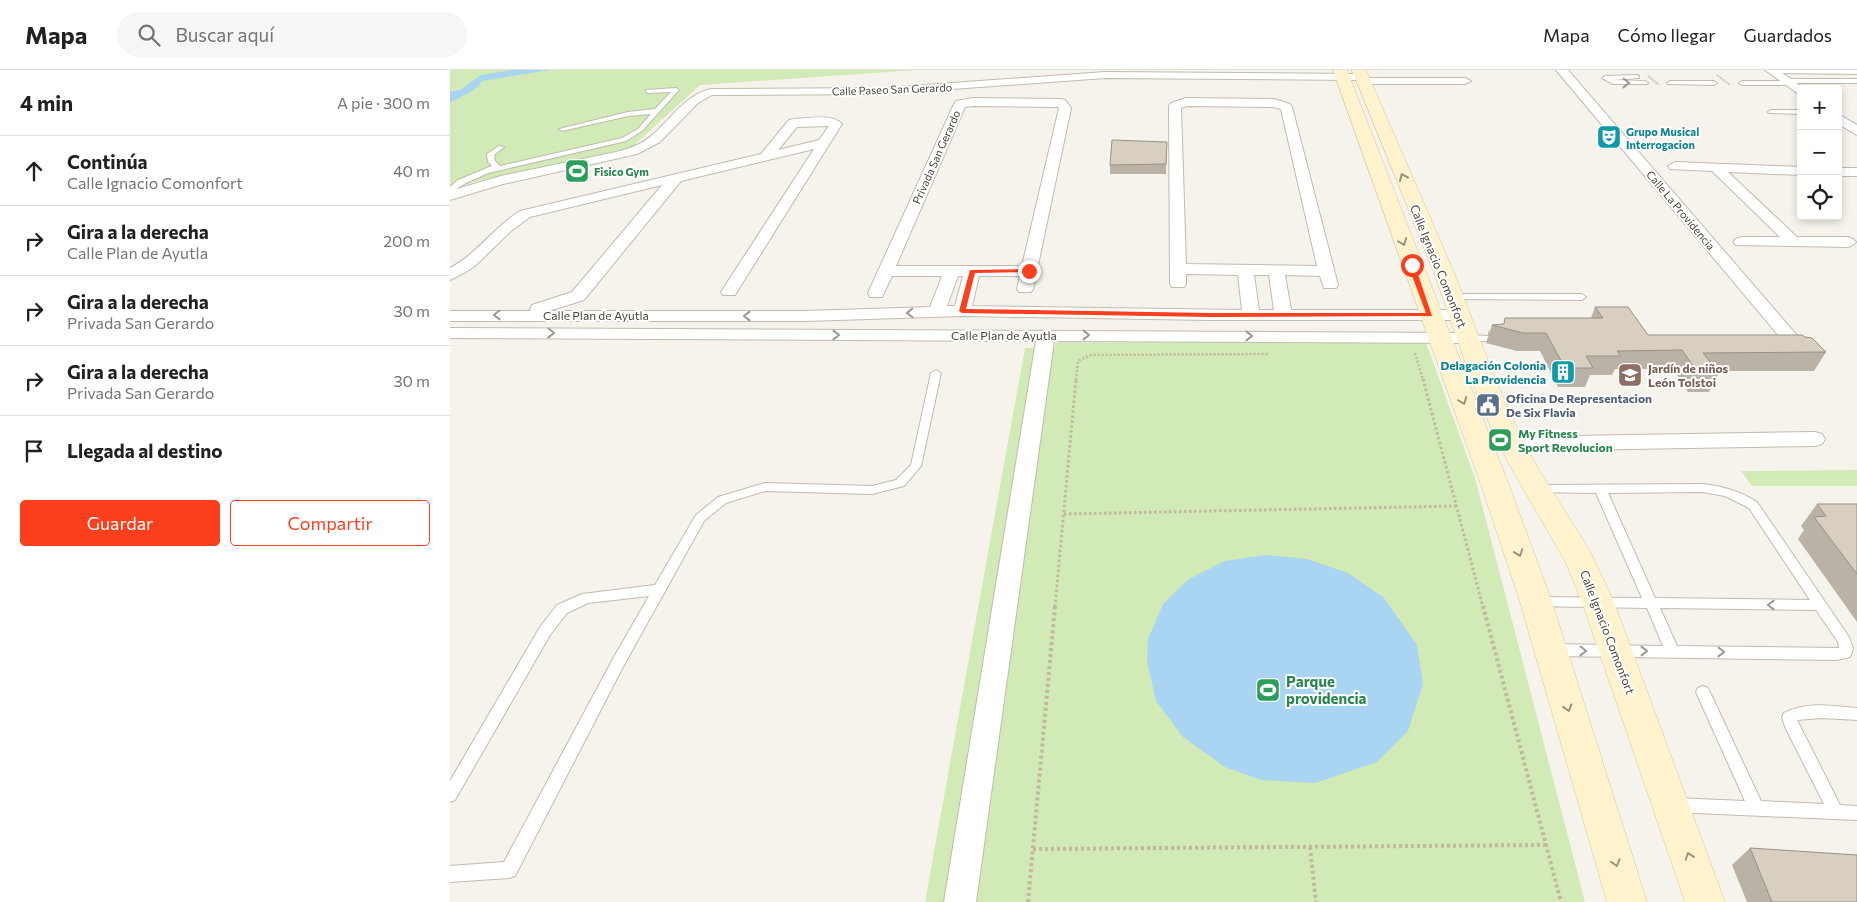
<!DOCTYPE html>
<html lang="es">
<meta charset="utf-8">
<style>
:root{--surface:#fff;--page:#f6f6f6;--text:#202124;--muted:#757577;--line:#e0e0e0;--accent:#fc3f1d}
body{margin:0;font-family:Commissioner,sans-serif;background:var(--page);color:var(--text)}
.controls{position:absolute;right:15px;top:15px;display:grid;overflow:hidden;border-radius:5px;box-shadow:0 2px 8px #0003}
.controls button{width:45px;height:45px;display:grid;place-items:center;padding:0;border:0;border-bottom:1px solid var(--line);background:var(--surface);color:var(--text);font:25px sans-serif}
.stop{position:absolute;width:15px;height:15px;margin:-11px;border:4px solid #fc3f1d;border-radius:50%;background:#fff}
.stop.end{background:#fc3f1d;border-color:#fff;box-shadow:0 1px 5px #0008}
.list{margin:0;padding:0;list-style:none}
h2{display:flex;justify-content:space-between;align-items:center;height:65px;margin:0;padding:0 20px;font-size:21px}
h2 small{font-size:16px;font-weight:400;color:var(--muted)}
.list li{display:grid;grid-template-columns:32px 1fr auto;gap:15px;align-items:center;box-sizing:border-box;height:70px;padding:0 20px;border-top:1px solid var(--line)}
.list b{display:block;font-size:19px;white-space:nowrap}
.list p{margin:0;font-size:16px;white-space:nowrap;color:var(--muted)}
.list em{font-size:16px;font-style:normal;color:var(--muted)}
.actions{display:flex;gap:10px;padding:15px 20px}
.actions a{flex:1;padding:11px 0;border:1px solid var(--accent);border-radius:5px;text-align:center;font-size:18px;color:var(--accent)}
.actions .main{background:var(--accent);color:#fff}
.icon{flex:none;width:28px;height:28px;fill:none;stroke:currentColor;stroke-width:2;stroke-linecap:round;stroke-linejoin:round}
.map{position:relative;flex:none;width:1407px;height:832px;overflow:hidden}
header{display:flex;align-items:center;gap:30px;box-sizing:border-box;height:70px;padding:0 25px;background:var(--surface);border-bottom:1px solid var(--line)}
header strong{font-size:24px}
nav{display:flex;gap:28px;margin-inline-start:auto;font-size:18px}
.search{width:350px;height:45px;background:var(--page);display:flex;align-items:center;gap:12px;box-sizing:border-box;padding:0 18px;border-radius:28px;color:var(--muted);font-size:19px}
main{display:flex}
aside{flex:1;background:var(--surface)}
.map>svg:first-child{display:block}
.green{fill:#d2eab5}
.water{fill:#a9d4f2}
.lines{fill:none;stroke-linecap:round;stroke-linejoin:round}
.service-casing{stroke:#c2bbae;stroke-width:2}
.minor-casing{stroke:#c2bbae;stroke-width:2}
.secondary-casing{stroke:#d6c79b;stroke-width:1}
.path-far2{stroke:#c4b79f;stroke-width:2.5;stroke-dasharray:2 2;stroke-linecap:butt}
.path-far1{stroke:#c4b79f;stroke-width:3;stroke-dasharray:2.5 2.5;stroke-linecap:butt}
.path{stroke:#c4b79f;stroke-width:4;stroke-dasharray:3 3;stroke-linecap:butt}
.service{fill:#fff;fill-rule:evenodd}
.minor{fill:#fff;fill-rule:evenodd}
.secondary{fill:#fff3cd;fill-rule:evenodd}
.path-bridge{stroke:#c4b79f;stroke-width:2;stroke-dasharray:1 1;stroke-linecap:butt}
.wall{fill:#bab2a6}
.building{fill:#d8cfc1;stroke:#979187}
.oneway{stroke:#9c9892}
.oneway2{stroke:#9c937c}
.route{fill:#fc3f1d}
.labels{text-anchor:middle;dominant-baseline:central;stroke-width:4;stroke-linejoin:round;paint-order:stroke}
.far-street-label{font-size:11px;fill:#4b4439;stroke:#fff}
.far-culture-label{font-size:11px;font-weight:bold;fill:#0d838f;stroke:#fff;text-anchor:start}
.far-leisure-label{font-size:11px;font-weight:bold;fill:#27864d;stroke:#fff;text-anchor:start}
.street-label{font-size:12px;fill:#4b4439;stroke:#fff}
.culture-label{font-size:12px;font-weight:bold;fill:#0d838f;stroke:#fff;text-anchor:end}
.education-label{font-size:12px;font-weight:bold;fill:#785e54;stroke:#fff;text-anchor:start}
.service-label{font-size:12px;font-weight:bold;fill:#4e5e75;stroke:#fff;text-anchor:start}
.leisure-label{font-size:12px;font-weight:bold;fill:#27864d;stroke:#fff;text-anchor:start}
.near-leisure-label{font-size:15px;font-weight:bold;fill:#27864d;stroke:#fff;text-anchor:start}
</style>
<header>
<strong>Mapa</strong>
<div class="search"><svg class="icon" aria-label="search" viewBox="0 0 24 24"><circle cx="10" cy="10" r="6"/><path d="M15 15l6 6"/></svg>Buscar aquí</div>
<nav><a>Mapa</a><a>Cómo llegar</a><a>Guardados</a></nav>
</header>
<main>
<aside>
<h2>4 min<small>A pie · 300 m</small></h2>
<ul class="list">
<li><svg class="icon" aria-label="ahead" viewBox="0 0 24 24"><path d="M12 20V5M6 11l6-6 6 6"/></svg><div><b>Continúa</b><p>Calle Ignacio Comonfort</p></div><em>40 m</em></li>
<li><svg class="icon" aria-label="right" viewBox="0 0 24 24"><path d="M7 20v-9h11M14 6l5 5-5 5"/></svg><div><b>Gira a la derecha</b><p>Calle Plan de Ayutla</p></div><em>200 m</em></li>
<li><svg class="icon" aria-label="right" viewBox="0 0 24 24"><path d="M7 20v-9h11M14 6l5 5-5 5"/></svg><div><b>Gira a la derecha</b><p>Privada San Gerardo</p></div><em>30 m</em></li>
<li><svg class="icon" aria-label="right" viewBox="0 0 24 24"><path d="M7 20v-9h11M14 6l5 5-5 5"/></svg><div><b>Gira a la derecha</b><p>Privada San Gerardo</p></div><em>30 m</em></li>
<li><svg class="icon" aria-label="arrive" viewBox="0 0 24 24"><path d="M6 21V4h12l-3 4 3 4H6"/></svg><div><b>Llegada al destino</b></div></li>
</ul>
<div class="actions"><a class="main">Guardar</a><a>Compartir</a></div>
</aside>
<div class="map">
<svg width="1407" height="832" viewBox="0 0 1407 832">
<rect width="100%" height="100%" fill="#f6f3ec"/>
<path class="green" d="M0,0H467L250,15L181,78L23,112L0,121Z
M975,270L1025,408L1135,832H475L575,278H605L606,273Z
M1407,400V416H1302L1291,401Z"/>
<path class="water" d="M64,0H100L32,11C26,22 11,26 0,33V22L10,20L31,5Z
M816,485L857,489L898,503L934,528L967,575L973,614L958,661L927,692L865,713L811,710L775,697L733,667L706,631L697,591L698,569L713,534L739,509L775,491Z"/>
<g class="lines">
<defs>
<path id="service" d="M1324,0H1407V4L1322,3L1321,2Z
M1187,5L1189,6V8L1163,10L1195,11L1198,13L1197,14H1163L1152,8L1155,6Z
M1337,9H1407V13H1342L1339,15H1292L1289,13L1292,11H1334Z
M1220,11H1264L1267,13L1264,15L1218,14L1217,13Z
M226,18L229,20L228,21L192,61L176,71L38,103L14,114L0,123V117L8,110L42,96L38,92L37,84L49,76L54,77L44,85L45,91L50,96L172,68L188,59L201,44L178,46L112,61L109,59L178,42L205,39L221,22L198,23L196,22V20Z
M1321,40H1351V44L1319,43L1318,42Z
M1003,224H1132L1136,227L1132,230L1000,229L999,227Z
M1044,259L1049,262L1047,271H1018L1013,268L1018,265L1039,266V262Z
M486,300L491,303L471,396L454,416L422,424L315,421L276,433L254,451L174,595L65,806L59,808L0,812V796L54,792L164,587L199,526L138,533L117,543L100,565L5,730L0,732V711L90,557L107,535L132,524L205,515L246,445L268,427L315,413L422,416L446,410L461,395L481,303Z
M1087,415L1252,414C1272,416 1290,421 1307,432L1399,567L1403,579L1400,587L1387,590L1102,586L1097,584L1095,580L1097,576L1102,574L1213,576L1197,538L1082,536L1081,532L1082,528L1087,527L1192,528L1146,423L1083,422L1081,419L1083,416ZM1252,422L1275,426L1299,438L1360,530L1205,528L1158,423ZM1210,538L1366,540L1388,572L1389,578L1227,576Z
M1253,616L1258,618L1311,731L1374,734L1335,657L1332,647L1334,643C1357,631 1382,636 1407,638V650L1372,648L1347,650L1390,735L1407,736V750L1224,742L1219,740L1216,735L1219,730L1224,728L1295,731L1246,622L1248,618Z"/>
<path id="minor" d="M1106,0H1118L1356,276L1359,280L1356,284L1350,285L1344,284Z
M1315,0H1328L1355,19H1351V24L1347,23Z
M655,2L911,4L915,5L916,8H1015L1021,11L1015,14H913L909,13L908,10L655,8L432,24L262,25L248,33L210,72L187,84L53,114L0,130V121L51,106L166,82C178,79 191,75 201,66C221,50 234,25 261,19L432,18Z
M523,28L611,29L615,30L621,38L583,219L581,222H569L567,219L570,206H529L522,236L792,240L788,205L736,204V214L734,217H722L720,214L719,36L721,33L736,28L824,29L840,34L842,37L888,215L886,218H874L870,206L835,205L841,240H1010L1016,241L1019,245L1016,249L1010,250H760L512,246L356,251H0V241H81L80,239L82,235L122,222L212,115L80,147L61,161L26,195L16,202L0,210V198C27,184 44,157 70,141L311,84L339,50L343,49C357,49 382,43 392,54L285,225H273L271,222L364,79L231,111L134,230L99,241H356L480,237L492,206H442L432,227H420L418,223L504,34L506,31ZM523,36L608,37L609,38L572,196H446L515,37ZM737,36L823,37L831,39L867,196L736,194L731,38ZM379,56L369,70L328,80L347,57ZM804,205H819L824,240H809ZM508,206H513L505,236H497Z
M1388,44L1407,55V65L1388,54Z
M1225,92L1351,97V105L1278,102L1347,167H1398L1403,169L1406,172L1403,175L1398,177L1286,175L1283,172L1286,169L1291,167H1330L1262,101L1220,99L1218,96Z
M1388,98H1407V106H1388Z
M0,258L1018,263L1024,264L1027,268L1024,272L1018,273L604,271L526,832H494L586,271L0,268Z
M1365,362L1372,364L1375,369L1372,374L1365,376L1061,381L1054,379L1051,374L1054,369L1061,367Z"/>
<path id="secondary" d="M883,0H897L1059,415L1102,532L1197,832H1157L1070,532L1031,415Z
M902,0H916L1003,200L1044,306L1067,358L1086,395L1140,481L1164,532L1275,832H1235L1132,532L1115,491L1060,396L1041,358L1020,306L983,200Z"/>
</defs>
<use href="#service" class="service-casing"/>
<use href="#minor" class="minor-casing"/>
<use href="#secondary" class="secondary-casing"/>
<path class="path-far2" d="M965,283L973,310
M626,310L628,291L641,285L818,284"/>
<path class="path-far1" d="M973,309L1033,537
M614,444L1007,436
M605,537L626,309"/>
<path class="path" d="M1033,536L1111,832
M860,777L866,832
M583,779L1096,775
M578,832L605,536"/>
<use href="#service" class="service"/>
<use href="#minor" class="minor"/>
<use href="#secondary" class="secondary"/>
<path class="path-bridge" d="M1267,5L1280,15
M1198,6L1209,15"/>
</g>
<path class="wall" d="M717,72L716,104H660V95Z
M1145,237L1198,265L1355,267L1376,282L1364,301H1267L1269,303L1259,322H1238L1223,299H1165L1162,305H1140L1135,317H1108L1090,281H1067L1036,273L1042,255L1054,254L1055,248H1141Z
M1367,434H1407V552L1348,469L1354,460L1351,456Z
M1300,778L1407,832H1297L1282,795Z"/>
<path class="building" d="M662,70L717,72L716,94L660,95Z
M1145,237H1178L1198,265H1352L1355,267L1362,268L1376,282L1253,283L1269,303H1248L1232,280L1167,281L1171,286H1136L1143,298H1115L1096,263H1073L1042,255L1054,254L1055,248H1153Z
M1367,434H1407V504L1364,447L1376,446Z
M1300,778L1407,785V832H1322Z"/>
<defs><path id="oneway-chevron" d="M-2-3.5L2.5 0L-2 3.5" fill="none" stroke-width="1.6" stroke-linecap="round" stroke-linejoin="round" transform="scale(1.25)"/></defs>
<g class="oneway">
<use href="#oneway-chevron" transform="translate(1176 13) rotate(1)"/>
<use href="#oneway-chevron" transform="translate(460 243) rotate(178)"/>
<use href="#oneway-chevron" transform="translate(47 245) rotate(179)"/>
<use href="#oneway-chevron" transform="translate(297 246) rotate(-180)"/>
<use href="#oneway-chevron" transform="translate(101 263) rotate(1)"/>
<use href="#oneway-chevron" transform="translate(386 265)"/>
<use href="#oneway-chevron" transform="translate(636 265)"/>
<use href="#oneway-chevron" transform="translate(799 266)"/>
<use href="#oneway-chevron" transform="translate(1321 535) rotate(-180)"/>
<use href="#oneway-chevron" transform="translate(1133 581) rotate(1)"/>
<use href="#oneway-chevron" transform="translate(1194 581)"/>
<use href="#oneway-chevron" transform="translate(1271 582) rotate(1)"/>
</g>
<g class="oneway2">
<use href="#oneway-chevron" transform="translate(953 107) rotate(-113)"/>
<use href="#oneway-chevron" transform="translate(953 172) rotate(69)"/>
<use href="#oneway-chevron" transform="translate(1013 331) rotate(69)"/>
<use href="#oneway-chevron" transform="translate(1069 483) rotate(71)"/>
<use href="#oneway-chevron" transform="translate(1118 638) rotate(73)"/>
<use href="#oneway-chevron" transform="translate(1239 786) rotate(-109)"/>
<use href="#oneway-chevron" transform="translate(1166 793) rotate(73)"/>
</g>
<path class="route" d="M962,193L965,195L982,246L760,247L512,243L509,241L520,200L579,199L581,202L525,203L516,239L760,243H976L958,195Z"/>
<defs>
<symbol id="theatre-square" viewBox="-11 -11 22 22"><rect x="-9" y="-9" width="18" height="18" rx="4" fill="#0f9aa8" stroke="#fff"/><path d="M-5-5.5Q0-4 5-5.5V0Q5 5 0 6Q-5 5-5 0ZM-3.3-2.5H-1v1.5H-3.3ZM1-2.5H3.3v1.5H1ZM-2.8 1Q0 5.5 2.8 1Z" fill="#fff"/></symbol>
<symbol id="stadium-square" viewBox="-11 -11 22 22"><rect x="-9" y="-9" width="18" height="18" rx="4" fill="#2e9e5b" stroke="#fff"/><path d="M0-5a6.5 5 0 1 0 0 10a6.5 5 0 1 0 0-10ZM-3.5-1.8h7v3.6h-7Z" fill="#fff"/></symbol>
<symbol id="building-square" viewBox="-11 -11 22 22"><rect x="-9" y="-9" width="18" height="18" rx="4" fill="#0f9aa8" stroke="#fff"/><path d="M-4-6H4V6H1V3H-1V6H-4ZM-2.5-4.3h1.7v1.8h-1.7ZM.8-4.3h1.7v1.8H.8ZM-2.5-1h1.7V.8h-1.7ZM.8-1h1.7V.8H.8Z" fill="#fff"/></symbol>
<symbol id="school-square" viewBox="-11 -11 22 22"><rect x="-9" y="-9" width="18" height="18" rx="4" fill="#8d6e63" stroke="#fff"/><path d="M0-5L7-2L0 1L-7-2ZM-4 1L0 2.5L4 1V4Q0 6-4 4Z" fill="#fff"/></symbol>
<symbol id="civic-square" viewBox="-11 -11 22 22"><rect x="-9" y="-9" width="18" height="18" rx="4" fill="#5c6f8a" stroke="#fff"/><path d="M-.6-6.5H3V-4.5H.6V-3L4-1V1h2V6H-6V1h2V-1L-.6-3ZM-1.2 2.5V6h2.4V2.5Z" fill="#fff"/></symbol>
</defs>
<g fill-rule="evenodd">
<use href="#theatre-square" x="1145" y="53" width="28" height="28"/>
<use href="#stadium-square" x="113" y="87" width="28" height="28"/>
<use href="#building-square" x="1099" y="288" width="28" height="28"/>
<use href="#school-square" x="1166" y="291" width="28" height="28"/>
<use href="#civic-square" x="1024" y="321" width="28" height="28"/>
<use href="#stadium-square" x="1036" y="356" width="28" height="28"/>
<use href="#stadium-square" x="804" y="606" width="28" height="28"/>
</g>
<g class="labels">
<g class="far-street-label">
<text transform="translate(442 19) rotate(-2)">Calle Paseo San Gerardo</text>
<text transform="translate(486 87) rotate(-66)">Privada San Gerardo</text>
<text transform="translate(1231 140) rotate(50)">Calle La Providencia</text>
</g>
<g class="far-culture-label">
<text x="1176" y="61">Grupo Musical<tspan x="1176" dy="13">Interrogacion</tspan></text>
</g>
<g class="far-leisure-label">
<text x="144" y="101">Fisico Gym</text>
</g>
<g class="street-label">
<text transform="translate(989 196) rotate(68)">Calle Ignacio Comonfort</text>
<text x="146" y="245">Calle Plan de Ayutla</text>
<text x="554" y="265">Calle Plan de Ayutla</text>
<text transform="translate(1158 562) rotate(69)">Calle Ignacio Comonfort</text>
</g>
<g class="culture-label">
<text x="1096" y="295">Delagación Colonia<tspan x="1096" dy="14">La Providencia</tspan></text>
</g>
<g class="education-label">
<text x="1198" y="298">Jardín de niños<tspan x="1198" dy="14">León Tolstoi</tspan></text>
</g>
<g class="service-label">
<text x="1056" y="328">Oficina De Representacion<tspan x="1056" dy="14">De Six Flavia</tspan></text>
</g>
<g class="leisure-label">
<text x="1068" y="363">My Fitness<tspan x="1068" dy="14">Sport Revolucion</tspan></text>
</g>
<g class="near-leisure-label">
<text x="836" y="611">Parque<tspan x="836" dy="17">providencia</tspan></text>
</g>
</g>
</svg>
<div class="controls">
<button>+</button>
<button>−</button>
<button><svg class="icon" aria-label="locate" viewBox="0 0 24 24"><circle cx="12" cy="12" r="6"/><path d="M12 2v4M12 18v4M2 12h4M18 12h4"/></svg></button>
</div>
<div class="stop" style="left:962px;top:195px"></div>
<div class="stop end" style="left:579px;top:201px"></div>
</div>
</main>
